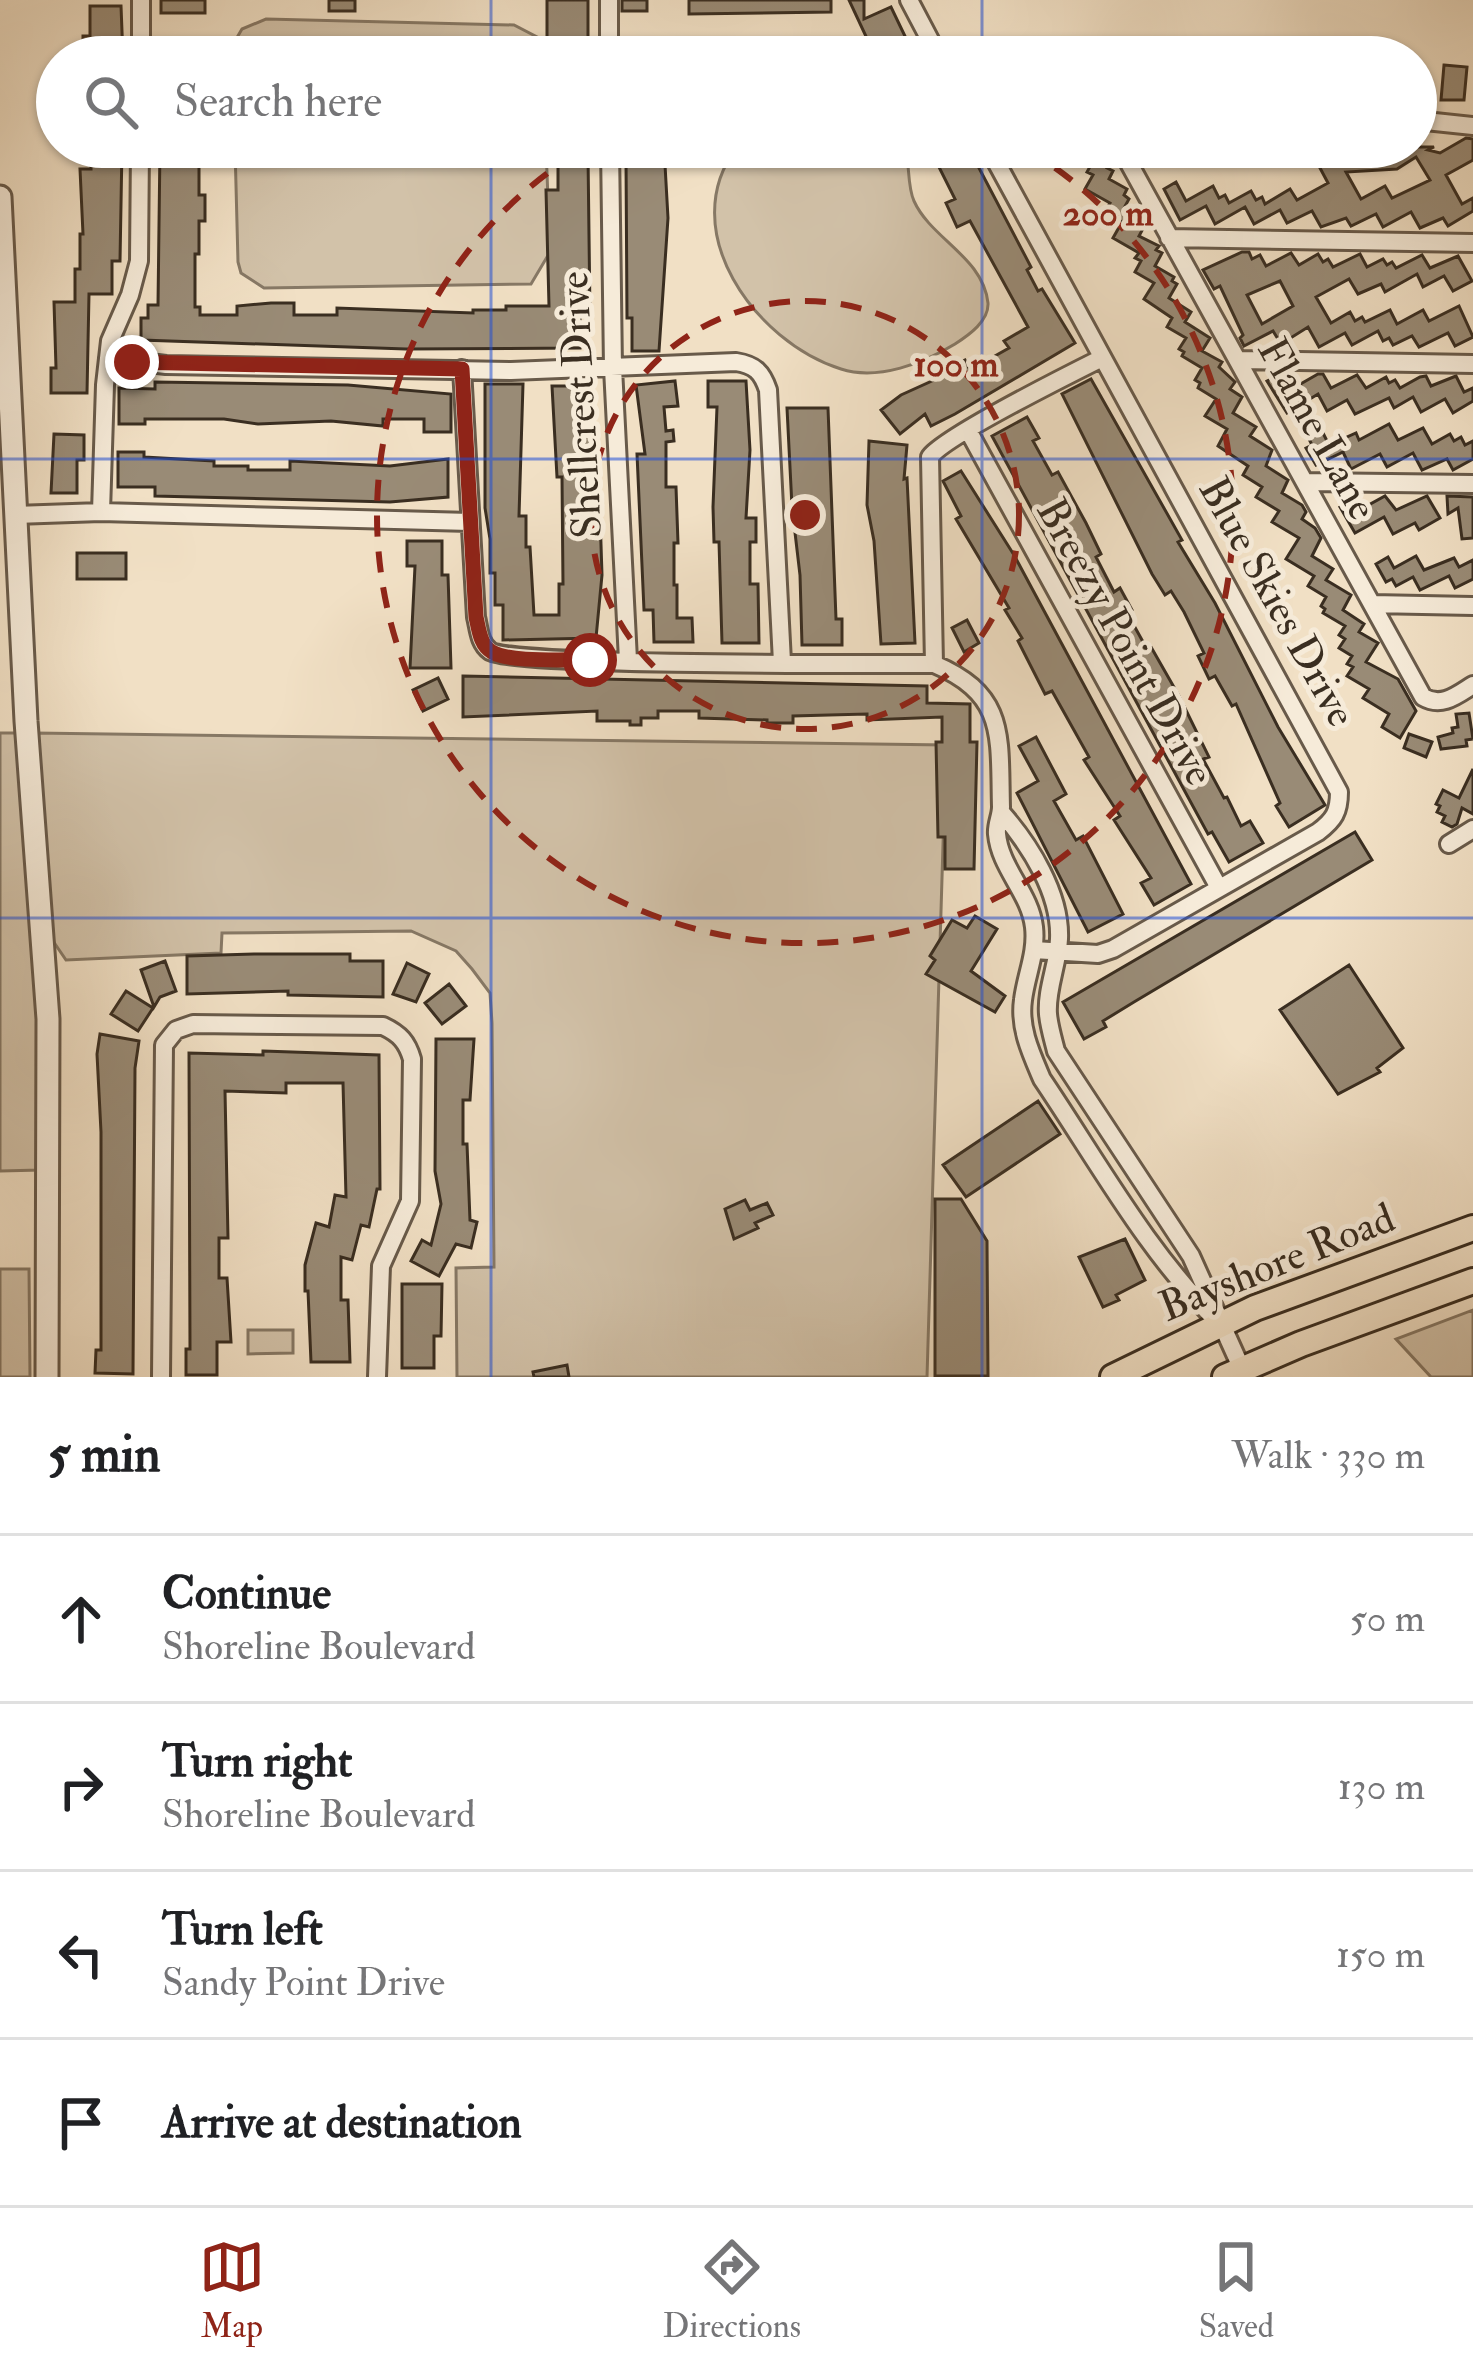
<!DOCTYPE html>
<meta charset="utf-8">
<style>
:root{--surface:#fff;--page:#f2f2f2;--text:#202124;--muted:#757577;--line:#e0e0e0;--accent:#8f2418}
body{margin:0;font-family:"IM FELL Double Pica",serif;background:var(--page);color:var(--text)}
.stop{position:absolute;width:36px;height:36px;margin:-27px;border:9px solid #8f2418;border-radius:50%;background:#fff}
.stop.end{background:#8f2418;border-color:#fff;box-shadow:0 3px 12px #0008}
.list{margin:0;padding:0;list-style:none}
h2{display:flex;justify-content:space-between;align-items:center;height:156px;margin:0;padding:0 48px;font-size:51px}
h2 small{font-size:39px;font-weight:400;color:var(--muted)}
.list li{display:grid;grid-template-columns:78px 1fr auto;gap:36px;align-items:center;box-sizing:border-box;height:168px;padding:0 48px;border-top:3px solid var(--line)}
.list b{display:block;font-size:45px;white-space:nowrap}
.list p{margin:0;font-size:39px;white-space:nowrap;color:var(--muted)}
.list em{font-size:39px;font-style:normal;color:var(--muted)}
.icon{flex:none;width:66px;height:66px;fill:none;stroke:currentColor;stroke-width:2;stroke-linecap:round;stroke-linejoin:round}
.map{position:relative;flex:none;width:1473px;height:1377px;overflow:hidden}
.search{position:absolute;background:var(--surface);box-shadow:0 3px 9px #0004;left:36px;right:36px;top:36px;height:132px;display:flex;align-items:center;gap:30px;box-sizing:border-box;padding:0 42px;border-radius:66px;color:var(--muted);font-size:45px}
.sheet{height:828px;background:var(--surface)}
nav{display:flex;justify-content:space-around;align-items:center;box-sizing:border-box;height:168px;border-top:3px solid var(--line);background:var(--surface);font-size:33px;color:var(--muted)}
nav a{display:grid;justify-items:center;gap:6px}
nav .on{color:var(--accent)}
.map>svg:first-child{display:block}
.green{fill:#d2c2a9;stroke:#867865;stroke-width:3}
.building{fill:#998b76;stroke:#3a2e21;stroke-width:3;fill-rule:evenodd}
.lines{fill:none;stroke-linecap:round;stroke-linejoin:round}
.minor-casing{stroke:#685a4a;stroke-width:22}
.tertiary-casing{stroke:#685a4a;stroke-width:27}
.primary-casing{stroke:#3a2e21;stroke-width:30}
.minor{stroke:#f6ebd9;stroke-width:16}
.tertiary{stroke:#f6ebd9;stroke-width:21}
.primary{stroke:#f1e0c5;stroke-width:24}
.route{stroke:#8f2418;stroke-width:15}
.grid{fill:none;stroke:#1d4ed8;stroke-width:3;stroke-opacity:0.55}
.ring{fill:none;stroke:#8f2418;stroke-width:6;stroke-dasharray:21 15}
.labels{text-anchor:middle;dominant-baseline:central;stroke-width:10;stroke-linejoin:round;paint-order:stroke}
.street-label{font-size:42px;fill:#3a2e21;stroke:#f6ebd9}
.centre{fill:#8f2418;stroke:#f6ebd9;stroke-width:6}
.ring-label{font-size:36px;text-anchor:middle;font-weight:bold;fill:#8f2418;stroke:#f6ebd9;stroke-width:10;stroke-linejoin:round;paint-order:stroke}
</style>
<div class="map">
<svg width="1473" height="1377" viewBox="0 0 1473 1377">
<rect width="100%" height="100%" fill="#f1e0c5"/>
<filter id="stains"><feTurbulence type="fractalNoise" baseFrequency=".00167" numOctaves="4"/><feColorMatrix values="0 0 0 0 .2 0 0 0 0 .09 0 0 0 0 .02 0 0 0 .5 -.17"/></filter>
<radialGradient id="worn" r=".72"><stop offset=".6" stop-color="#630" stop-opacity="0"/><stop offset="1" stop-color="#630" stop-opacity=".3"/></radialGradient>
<path class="green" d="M266,19L514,25L539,38L543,57H233L232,46L242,29Z
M235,147H546L550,252L531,284L264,288L241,273L238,262Z
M737,147H905C910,164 907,186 914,201C931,239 983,257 988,303C989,321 969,335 955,344C924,363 878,381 841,369C755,342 674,230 737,147Z
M0,733H19L40,1019V1170L0,1171Z
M34,733L946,745L927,1377H457L456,1268L494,1267L492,1023L490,993L472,969L456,951L411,931L222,933L221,953L66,960L49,935Z
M0,1269H29L30,1377H0Z
M1473,1310V1377H1431L1396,1339Z
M248,1330H293V1353L248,1354Z"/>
<path class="building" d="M161,0H205V13H161Z
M329,0H355V11H329Z
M547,0H588V57H547Z
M622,0H647V11H622Z
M689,0H831V12L689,14Z
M849,0H864V19L891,7L915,57H886L877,42L870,45Z
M90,6H121L123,57H83V36H90Z
M623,40H648V57H623Z
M690,44H715V57H690Z
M1444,65L1467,67L1464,100H1441Z
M1466,138L1473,139V160L1446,175L1462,204L1473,198V211L1448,226L1443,218L1420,228L1411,212L1383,227L1376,214L1351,226L1346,218L1321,227L1312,211L1287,223L1280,210L1254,224L1245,207L1215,224L1206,206L1180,220L1164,189L1176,182L1186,201L1213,186L1219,198L1225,195L1229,203L1251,191L1256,200L1262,197L1265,204L1290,189L1297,200L1328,183L1312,153L1293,163L1290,157L1284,161L1280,153L1261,163L1252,147H1434L1428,150L1440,153ZM1416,157L1430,180L1392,198L1385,186L1361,199L1346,172L1397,169Z
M91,147H122L120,261H112V294H89L87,393H51V368H56L54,302H75V269H80V234H83L80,169H91Z
M160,147H199V195H205V221H199V254H195V307H200V315H237V306L271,303H294V315H337V308L473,313V310H506V306H549L546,190H558V155H588L590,315H580V348L406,349L141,340V318H148V305H158Z
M630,147H664L668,218L659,351H632V318H627L626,159H630Z
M925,147H968L1031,267L1027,270L1038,291L1042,289L1075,343L955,414L931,426L925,414L900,434L881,410L901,395L945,375L943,371L965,360L970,370L1009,348L1004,341L1028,327L970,221L957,227L946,203L955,199L936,161L933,162Z
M1139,147H1210L1181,163L1176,156L1159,165L1155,158L1148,162Z
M1098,152L1112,160L1107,168L1113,171L1109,179L1127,189L1124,195L1129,199L1124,208L1146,223L1139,236L1159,246L1156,250L1162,253L1155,266L1174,277L1172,281L1177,284L1169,298L1191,312L1185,322L1210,338L1202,351L1222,362L1219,367L1235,382L1230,389L1242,397L1233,413L1256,427L1250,436L1272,450L1266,466L1288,480L1282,493L1302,505L1306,512L1302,519L1315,528L1321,538L1312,556L1333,569L1326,580L1351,595L1343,610L1364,624L1359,632L1378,643L1366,662L1398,679L1416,711L1400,738L1382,727L1389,714L1363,698L1369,689L1347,676L1353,667L1347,664L1352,656L1339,648L1345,639L1339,635L1345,626L1323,613L1325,609L1321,606L1326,597L1308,586L1314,576L1286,559L1299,538L1272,522L1279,511L1256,497L1262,487L1243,475L1248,466L1218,446L1227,429L1205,416L1216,399L1198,388L1200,383L1195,380L1202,368L1182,356L1184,352L1179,349L1186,338L1167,327L1172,318L1144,299L1154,283L1135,272L1141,261L1135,258L1139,253L1113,238L1122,222L1105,212L1110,203L1085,189L1093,175L1087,172Z
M1242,252H1249L1252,259L1260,255L1266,266L1291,253L1299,265L1318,254L1323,262L1328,259L1333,267L1360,254L1367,267L1383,259L1387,265L1392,262L1396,268L1422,255L1430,268L1458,256L1472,281L1453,291L1444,276L1423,287L1417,274L1385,292L1381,284L1358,294L1349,279L1316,297L1331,323L1350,312L1355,321L1362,317L1365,322L1390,310L1397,324L1423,310L1429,321L1459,306L1473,337L1455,346L1448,333L1419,347L1412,336L1393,345L1389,338L1383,341L1378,331L1352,345L1345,333L1319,347L1308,327L1281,344L1273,331L1244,346L1240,338L1243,335L1220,286L1214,289L1203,270ZM1280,281L1293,306L1262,324L1247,295Z
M1281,374L1290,390L1318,374H1323L1331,388L1357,375L1366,388L1386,377L1389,383L1395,380L1400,388L1420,377L1426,376L1431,386L1456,376L1464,392L1473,388V401L1453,413L1445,399L1421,412L1413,397L1394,408L1389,398L1355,414L1347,400L1327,411L1318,394L1287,413L1267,381Z
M1091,379L1182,540L1178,542L1215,603L1278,727L1325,805L1289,827L1276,806L1280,803L1236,704L1232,706L1215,676L1209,679L1198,656L1204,653L1184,612L1171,591L1165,595L1152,574L1062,394Z
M675,381L678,406L664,407L666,431L673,430L674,441L666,442V487H676L678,543H674V585H677V618H692L693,642H654L653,610H644L637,454H645L636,385Z
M708,381H746L750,450L746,518H756V542H750V584H758L759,643H722L719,542H714L713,507L717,407H708Z
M155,382L348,385L451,394V432H424V419H383V426L331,421L258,424L224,419H145V424H119V388L155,389Z
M485,384H523L519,516H526V547H530L534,615H559V584H563L562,477H557L552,386H582V419H593V453H598L602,575L596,638L503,640V605H495V573H490V539L485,508Z
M787,408H828L836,619H842V645H802L800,575L792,507Z
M1027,417L1039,438L1033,441L1052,475L1058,472L1086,523L1101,554L1096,557L1114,592L1120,588L1132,610L1127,613L1147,649L1151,647L1179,696L1209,757L1203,759L1224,798L1227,797L1241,826L1250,821L1263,843L1229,862L1212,832L1208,834L992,436Z
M1389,424L1398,440L1423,428L1432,444L1450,434L1454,441L1461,437L1465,445L1473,441V459L1453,470L1447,459L1422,470L1413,453L1387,467L1380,454L1351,469L1343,452L1316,465L1306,448L1312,445L1308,437L1322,431L1329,445L1356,433L1359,440Z
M54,434L84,435V460H77V493H51Z
M869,441L907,445L904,479L907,478L915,643L881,644L874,541L867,505Z
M118,452H144V457L214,461V466H248V470H290V461L390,466L448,459V497L390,502L155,496V487H118Z
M961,471L1014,555L1191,884L1154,905L1141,883L1151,878L1114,820L1120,816L1084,760L1089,757L1052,691L1045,694L1018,641L1022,638L1005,610L1009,608L956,519L961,516L943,481Z
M1385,496L1396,510L1427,496L1440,518L1419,530L1415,523L1393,534L1384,517L1355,533L1340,507L1357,497L1363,508Z
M1447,496L1473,497V538L1462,539L1458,508L1448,514Z
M407,541H442V575H448L451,668H410L415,566H407Z
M77,553H126V579H77Z
M1416,556L1424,570L1454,558L1459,567L1473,560V579L1455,588L1449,576L1420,590L1413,577L1396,586L1392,579L1386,582L1376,564L1388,557L1394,568Z
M967,620L979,643L964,652L952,628Z
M463,676L927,686V703L970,704V742H977L974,869H945V837H938L936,742H942V717L867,720V714L829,715L793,716V723H767V720L699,718V711H658V718H641V725H630V721H597V711L463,717Z
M438,678L448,699L423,711L413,690Z
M1469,713L1473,739L1466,740L1467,746L1441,749L1438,737L1453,733L1452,728L1458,727L1456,714Z
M1409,734L1432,742L1426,757L1404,748Z
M1036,737L1066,794L1054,801L1076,840L1083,836L1123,914L1088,932L1017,793L1038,781L1019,746Z
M1473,769V814L1462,808L1457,824L1452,827L1442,822L1445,816L1437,812L1440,806L1436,804L1443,790L1459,798Z
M1355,832L1372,860L1134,1002L1103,1021L1106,1027L1084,1039L1063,1002Z
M975,916L997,929L971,971L1005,996L995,1012L926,974L935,960L930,956L952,920L967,928Z
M254,954H350V961H383V997L288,995V991L187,994V956Z
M165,961L176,991L160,997L154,1007L141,970Z
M407,963L429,974L416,1002L393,994Z
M1349,965L1403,1048L1377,1068L1380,1072L1338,1094L1280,1010Z
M449,984L466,1006L442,1024L425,1003Z
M126,991L153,1008L138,1031L111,1014Z
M100,1034L139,1041L135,1068L133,1374L95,1373L96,1350H101V1132L97,1054Z
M436,1039H474L470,1100H463V1144H467L470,1220L477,1222L471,1248L456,1244L439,1276L411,1261L422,1240L431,1245L441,1204L435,1171Z
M263,1051L379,1055L380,1189H377L369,1227L361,1225L352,1260L341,1257V1300H348L350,1362H311L308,1291H305V1265L316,1223L329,1227L335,1195L346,1197L343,1083H286V1093L225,1091L228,1238H219V1278H227L231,1342H217V1375H186V1349H190L189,1053L263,1055Z
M1038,1101L1060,1134L966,1197L943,1165Z
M935,1199H961L987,1241L988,1376H935Z
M745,1200L750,1210L767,1203L773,1215L755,1223L758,1228L734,1239L725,1209Z
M1125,1239L1145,1280L1116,1295L1119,1300L1103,1307L1079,1257Z
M402,1284H442L441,1336H434V1368H402Z
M567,1365L569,1377H534L533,1372Z"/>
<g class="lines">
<defs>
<path id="minor" d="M609,0V57
M909,0L939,57
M141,57V0
M1416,120L1473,126
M610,147L613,368L628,660
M988,147L1339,792C1339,812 1334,820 1318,832L1113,949L1098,954L1034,950
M1120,147L1423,697C1442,708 1457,695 1473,685
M1169,238L1473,243
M108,358L166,365L511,371L736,362C755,365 762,372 768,390L782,662
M1239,360L1473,364
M462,369L476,617C479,629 479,643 490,651C510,666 880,664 934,664C1007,695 999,736 1001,807C1001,816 996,825 997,834C1000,868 1030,893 1034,927C1037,953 1026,975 1023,1000C1019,1028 1031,1053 1042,1079C1098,1162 1148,1254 1220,1324
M969,432L1218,886
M1307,482L1473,484
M101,512L105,385L110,341L130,295L139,261L140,147
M15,515L101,512L470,522
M1372,604L1473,606
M934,664L930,457C944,437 1072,373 1102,358
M1001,812C1030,845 1061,894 1059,939C1058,964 1046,990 1048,1014C1049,1026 1053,1039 1056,1051L1191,1256L1245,1376
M1449,844L1473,829
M161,1377L164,1045L176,1030L193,1024L383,1026C400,1034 407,1042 412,1059L410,1201L381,1266L377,1377"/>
<path id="tertiary" d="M0,197L26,721L48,1019L47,1377"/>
<path id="primary" d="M1113,1377L1255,1308L1473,1228
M1225,1377L1301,1344L1473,1281"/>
</defs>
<use href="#minor" class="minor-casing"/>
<use href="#tertiary" class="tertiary-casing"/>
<use href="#primary" class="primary-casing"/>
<use href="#minor" class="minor"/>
<use href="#tertiary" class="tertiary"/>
<use href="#primary" class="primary"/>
</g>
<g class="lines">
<path class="route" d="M132,362L462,369L476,617C479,630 480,645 492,652C510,663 568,659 590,660"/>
</g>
<path class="grid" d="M491,0V57M982,0V57M491,147V1377M982,147V1377M0,459H1473M0,918H1473"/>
<g class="ring">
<circle cx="805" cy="515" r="214"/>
<path d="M1025 148A428 428 0 1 1 585 148"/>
</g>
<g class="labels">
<g class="street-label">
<text transform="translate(581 405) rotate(-93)">Shellcrest Drive</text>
<text transform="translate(1317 429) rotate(61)">Flame Lane</text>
<text transform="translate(1277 602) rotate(61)">Blue Skies Drive</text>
<text transform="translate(1125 642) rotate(61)">Breezy Point Drive</text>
<text transform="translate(1277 1263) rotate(-22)">Bayshore Road</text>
</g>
</g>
<circle cx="805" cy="515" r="18" class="centre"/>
<g class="ring-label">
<text x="1108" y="225">200 m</text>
<text x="956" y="376">100 m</text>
</g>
<rect width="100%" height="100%" filter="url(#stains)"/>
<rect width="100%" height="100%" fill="url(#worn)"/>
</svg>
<div class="stop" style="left:590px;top:660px"></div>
<div class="stop end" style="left:132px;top:362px"></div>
<div class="search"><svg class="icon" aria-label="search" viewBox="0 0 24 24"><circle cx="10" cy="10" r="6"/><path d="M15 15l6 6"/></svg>Search here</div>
</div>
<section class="sheet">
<h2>5 min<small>Walk · 330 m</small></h2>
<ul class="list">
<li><svg class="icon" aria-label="ahead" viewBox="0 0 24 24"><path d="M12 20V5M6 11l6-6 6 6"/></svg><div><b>Continue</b><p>Shoreline Boulevard</p></div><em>50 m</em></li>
<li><svg class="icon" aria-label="right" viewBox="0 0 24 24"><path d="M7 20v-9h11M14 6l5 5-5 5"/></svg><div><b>Turn right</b><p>Shoreline Boulevard</p></div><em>130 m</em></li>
<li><svg class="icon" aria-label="left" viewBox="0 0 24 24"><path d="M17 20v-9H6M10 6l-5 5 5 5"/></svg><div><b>Turn left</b><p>Sandy Point Drive</p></div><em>150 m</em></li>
<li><svg class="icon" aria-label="arrive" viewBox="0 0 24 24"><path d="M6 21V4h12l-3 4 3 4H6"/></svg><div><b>Arrive at destination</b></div></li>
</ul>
</section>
<nav>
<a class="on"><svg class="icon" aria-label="map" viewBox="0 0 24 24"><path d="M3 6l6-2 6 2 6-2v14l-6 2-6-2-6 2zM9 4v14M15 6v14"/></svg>Map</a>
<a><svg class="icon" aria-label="directions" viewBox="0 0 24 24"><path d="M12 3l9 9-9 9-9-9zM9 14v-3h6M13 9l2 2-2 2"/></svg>Directions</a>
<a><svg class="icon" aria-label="saved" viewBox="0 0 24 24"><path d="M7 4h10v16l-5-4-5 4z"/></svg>Saved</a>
</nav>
